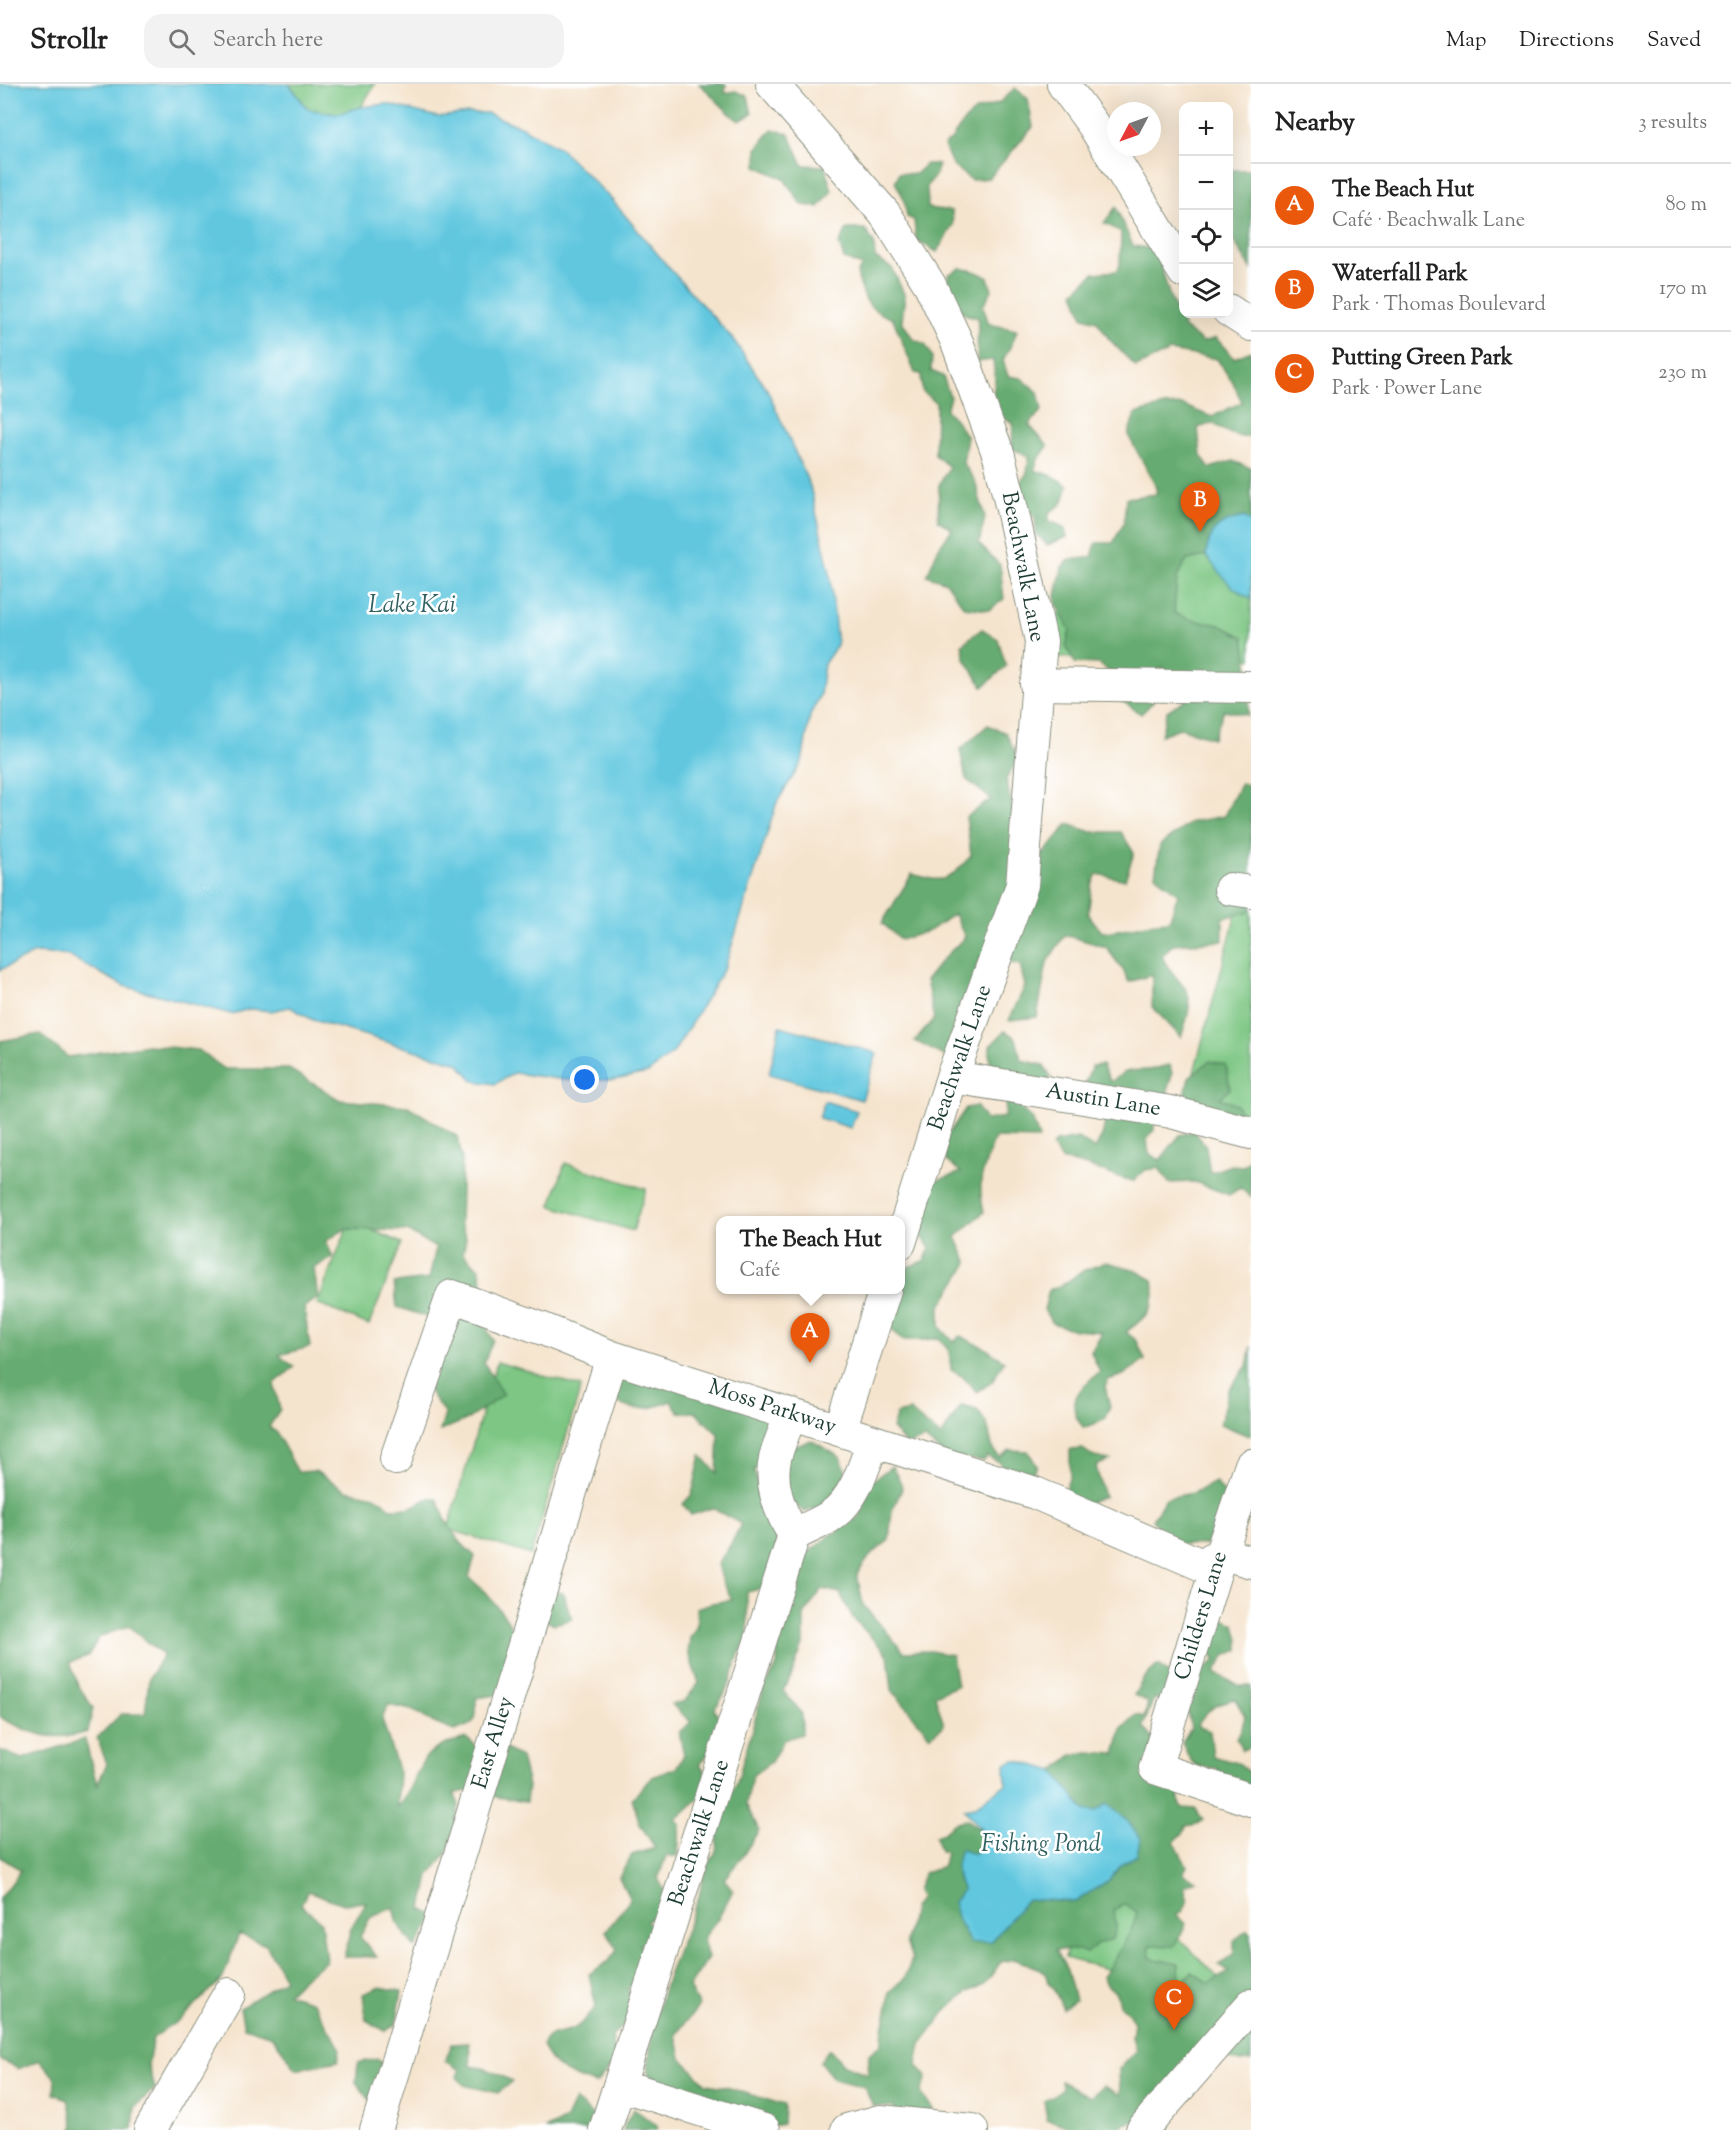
<!DOCTYPE html>
<meta charset="utf-8">
<style>
:root{--surface:#fff;--page:#f2f2f2;--text:#222;--muted:#767676;--line:#e0e0e0;--accent:#ea580c}
body{margin:0;font-family:"Sorts Mill Goudy",serif;background:var(--page);color:var(--text)}
.controls{position:absolute;right:18px;top:18px;display:grid;overflow:hidden;border-radius:12px;box-shadow:0 6px 24px #0002}
.controls button{width:54px;height:54px;display:grid;place-items:center;padding:0;border:0;border-bottom:2px solid var(--line);background:var(--surface);color:var(--text);font:30px sans-serif}
.compass{position:absolute;left:1107px;top:18px;width:54px;height:54px;border-radius:50%;background:var(--surface);box-shadow:0 6px 24px #0002;rotate:229deg}
.you{position:absolute;left:585px;top:996px;width:21px;height:21px;margin:-15px;border:4px solid #fff;border-radius:50%;background:#1a73e8;box-shadow:0 0 0 9px #1a73e833}
.badge{display:grid;place-items:center;width:39px;height:39px;border-radius:50%;background:var(--accent);color:#fff;font-size:20px;font-weight:700}
.pin{position:absolute;translate:-50% -50px;filter:drop-shadow(0 2px 3px #0008)}
.pin::after{content:'';position:absolute;top:32px;width:21px;height:18px;background:inherit;clip-path:polygon(0 0,100% 0,50% 100%)}
.popup{position:absolute;left:716px;top:1132px;width:189px;height:78px;box-sizing:border-box;display:grid;place-content:center;border-radius:12px;background:var(--surface);filter:drop-shadow(0 2px 4px #0005);font-size:20px;white-space:nowrap;color:var(--muted)}
.popup b{font-size:22px;color:var(--text)}
.popup::after{content:'';position:absolute;left:50%;top:100%;margin-left:-12px;border:12px solid transparent;border-top-color:var(--surface)}
.list{margin:0;padding:0;list-style:none}
h2{display:flex;justify-content:space-between;align-items:center;height:78px;margin:0;padding:0 24px;font-size:26px}
h2 small{font-size:20px;font-weight:400;color:var(--muted)}
.list li{display:grid;grid-template-columns:39px 1fr auto;gap:18px;align-items:center;box-sizing:border-box;height:84px;padding:0 24px;border-top:2px solid var(--line)}
.list b{display:block;font-size:22px;white-space:nowrap}
.list p{margin:0;font-size:20px;white-space:nowrap;color:var(--muted)}
.list em{font-size:20px;font-style:normal;color:var(--muted)}
.icon{flex:none;width:33px;height:33px;fill:none;stroke:currentColor;stroke-width:2;stroke-linecap:round;stroke-linejoin:round}
.map{position:relative;flex:none;width:1251px;height:2046px;overflow:hidden}
header{display:flex;align-items:center;gap:36px;box-sizing:border-box;height:84px;padding:0 30px;background:var(--surface);border-bottom:2px solid var(--line)}
header strong{font-size:28px}
nav{display:flex;gap:33px;margin-inline-start:auto;font-size:21px}
.search{width:420px;height:54px;background:var(--page);display:flex;align-items:center;gap:15px;box-sizing:border-box;padding:0 21px;border-radius:18px;color:var(--muted);font-size:22px}
main{display:flex}
aside{flex:1;background:var(--surface)}
.map>svg:first-child{display:block}
.green{fill:#7dc683;stroke:#4e825c;stroke-width:1.5}
.forest{fill:#66ab71;stroke:#427452;stroke-width:1.5}
.water{fill:#61c7df;stroke:#40828a;stroke-width:1.5}
.lines{fill:none;stroke-linecap:round;stroke-linejoin:round}
.minor-casing{stroke:#8a9080;stroke-width:34}
.minor{stroke:#fff;stroke-width:32}
.labels{text-anchor:middle;dominant-baseline:central;stroke-width:5;stroke-linejoin:round;paint-order:stroke}
.street-label{font-size:22px;fill:#1f3d34;stroke:#fff}
.water-label{font-size:24px;font-style:italic;fill:#30605f;stroke:#fff}
</style>
<header>
<strong>Strollr</strong>
<div class="search"><svg class="icon" aria-label="search" viewBox="0 0 24 24"><circle cx="10" cy="10" r="6"/><path d="M15 15l6 6"/></svg>Search here</div>
<nav><a>Map</a><a>Directions</a><a>Saved</a></nav>
</header>
<main>
<div class="map">
<svg width="1251" height="2046" viewBox="0 0 1251 2046">
<rect width="100%" height="100%" fill="#fff"/>
<filter id="ink" filterUnits="userSpaceOnUse"><feTurbulence type="fractalNoise" baseFrequency=".0167" numOctaves="2"/><feDisplacementMap in="SourceGraphic" scale="12" xChannelSelector="R" yChannelSelector="G"/><feConvolveMatrix kernelMatrix="1 2 1 2 8 2 1 2 1" color-interpolation-filters="sRGB"/></filter>
<filter id="wash" filterUnits="userSpaceOnUse"><feTurbulence type="fractalNoise" baseFrequency=".008" numOctaves="4" result="noise"/><feDisplacementMap in="SourceGraphic" scale="24" xChannelSelector="R" yChannelSelector="G"/><feGaussianBlur stdDeviation="1.35" result="paint"/><feColorMatrix in="noise" values="0 0 0 0 0 0 0 0 0 0 0 0 0 0 0 0 0 1.4 0 .05"/><feComposite in="paint" operator="in"/></filter>
<g filter="url(#wash)">
<rect width="100%" height="100%" fill="#f5e4cd"/>
<path class="green" d="M289,0H375L361,23L336,30L308,25Z
M1251,397V575L1214,571L1055,574L1041,557L1055,532Z
M1240,815L1251,816V1039L1185,1022Z
M565,1079L646,1105L633,1147L551,1122Z
M350,1137L402,1159L369,1241L317,1220Z
M497,1278L581,1303L531,1471L448,1445Z
M1138,1806L1177,1852L1223,1898L1144,2017L1132,1892L1065,1874L1074,1826Z"/>
<path class="forest" d="M699,0H726L725,9L736,7L748,12L752,30L739,37C724,26 714,12 699,0Z
M1015,4L1028,15L1033,43L989,94L971,96L952,81L944,61L951,56L965,36L977,26L999,19Z
M772,45L789,50L803,81L825,82L832,107L819,123L802,121L784,95L757,82V64Z
M926,80H939L935,92L927,102L928,124L952,127L953,141L937,168L916,156L914,136L907,133L904,115L895,98L899,89L915,90Z
M1229,86H1251V185L1229,149Z
M1116,123L1133,162L1156,165L1170,213L1184,244L1203,258L1216,254L1234,274L1251,267V353C1238,355 1223,347 1213,339L1198,344L1201,372L1210,384L1233,377L1251,384V438L1244,433C1218,438 1209,446 1206,472L1187,476L1177,493L1174,529L1192,536L1220,541L1244,553L1250,594L1248,631L1224,626L1213,654L1180,644L1161,651L1167,627L1185,616L1163,583L1152,589L1153,618L1141,630L1121,616L1111,589L1099,580L1075,579L1066,562L1070,547L1056,519V512L1062,483L1070,476L1092,473L1096,459H1113L1124,438L1126,414L1157,410L1155,400L1128,351L1135,330L1164,322L1182,321L1212,333L1242,318L1233,299L1217,275L1170,267L1136,283L1109,255L1097,237L1083,233L1074,208L1094,189L1117,187L1120,181L1121,148L1104,139Z
M847,145H865L874,159L875,174L892,184L905,212L902,237L913,255L925,260L932,272L931,287L943,292L950,313L946,326L955,335L967,353L963,379L975,397L985,433L979,460L1000,481L1004,515L989,526L964,523L946,498L927,491L939,463L952,445L938,436L939,401L949,383L935,371L936,319L922,307L921,290L915,289L893,235C866,225 864,216 857,190L862,182L844,175L839,160Z
M960,184L974,187L988,193L992,206L983,222L989,240L1017,246L1012,260L1003,276L1008,292L1021,294L1038,308L1042,326L1029,341L1048,362L1038,376L1034,386L1053,392L1068,402L1062,420L1049,429V437L1064,443L1067,453L1047,461L1036,449L1035,433L1029,427L1017,403L1027,389L1029,373L1012,364L1013,339L999,332L992,318L995,296L993,276L977,278L978,233L967,231L946,217L948,191Z
M982,545L998,555L1006,582L983,603L965,575L962,560Z
M988,641L1006,649L1018,675L1006,695L1012,723L1043,771L1068,740L1091,748H1121L1134,769L1125,796L1097,790L1092,801L1088,830L1102,848C1125,847 1146,838 1169,837L1178,810L1155,791L1160,761L1192,738L1224,732L1241,699L1251,702V827L1223,834V857L1173,860L1162,872C1167,885 1176,892 1184,903C1195,917 1186,938 1181,953L1152,923V891L1129,898L1123,886L1106,863L1065,851L1047,878L1037,933L1009,936L1025,902L1020,881L981,872L946,973L915,957L934,935L926,896L941,877L965,853L954,830L931,846L901,856L882,839L912,790C947,800 947,797 971,772L966,733L991,715L966,695L960,666Z
M1005,947L1016,954L1021,976L1043,981L1051,993L1020,1024L1033,1036L1039,1055L995,1054C984,1084 976,1095 984,1128L956,1153L968,1179L940,1223V1243L954,1258L960,1252L985,1264L1004,1277L992,1298L977,1308L962,1292L951,1286L949,1267L939,1254L924,1256H902L891,1244V1216L900,1206V1188L902,1185L924,1177L930,1164L917,1145L930,1099L961,1088L946,1077L945,1055L966,1024L976,1022L986,1036L1005,1033L1006,1013L999,993L990,981V962Z
M40,950L68,973L148,961L198,966L225,985H289L340,1016L408,1022L458,1053L462,1075L460,1139L466,1154L463,1169L479,1184L487,1216L475,1223L493,1256L484,1279L503,1311L468,1335L440,1347L445,1330L428,1306L433,1235L397,1223L394,1199L429,1195L436,1164L407,1147L345,1145L326,1157L333,1174L314,1184L318,1214L304,1223L310,1263L279,1271L294,1283L274,1300L280,1325L269,1343L276,1348L298,1388L315,1387L346,1406L375,1412L391,1424H409L427,1415L437,1414C446,1439 454,1455 475,1472L469,1493L486,1509L508,1536L517,1563L497,1611L476,1614C477,1638 477,1639 454,1647L434,1639L412,1626L388,1621L382,1635L399,1689L397,1723C410,1709 414,1691 424,1676C432,1663 452,1658 466,1654L478,1663L507,1666L521,1673L528,1702L526,1718L492,1712L474,1706L454,1709L459,1721L449,1766L429,1792L422,1825L435,1832L415,1864L398,1840L394,1823L370,1834L360,1853L377,1873H344L351,1844L366,1818L343,1820L308,1807L301,1820L321,1838L326,1877L301,1896L287,1910L313,1918L340,1964L338,1977L296,1985L272,1952L244,1943L240,1924L285,1895L266,1861L239,1850L223,1894L182,1934L153,1954L148,1981L155,2004L135,2023L133,2046H73L74,2041L68,2015L54,2010L55,1994L40,1976L18,1985L0,1975V1815L21,1786L0,1773V1666L22,1675L85,1655L97,1701L107,1680L97,1654L121,1630H145L149,1594L163,1571L129,1542L99,1553L88,1572L70,1578L78,1601L93,1624L88,1648C53,1658 32,1651 0,1633V957Z
M1210,977L1226,981L1230,1005L1220,1014L1237,1021L1241,1030L1182,1024L1189,993Z
M1102,981L1111,998C1127,985 1126,987 1146,986C1153,986 1162,982 1170,981L1172,990L1168,1004L1169,1019L1154,1039V1046L1147,1055L1149,1070L1160,1076L1180,1051L1194,1047L1206,1062L1210,1089L1231,1081L1243,1082L1251,1075V1113L1240,1104L1229,1111L1195,1098L1169,1099L1159,1084L1145,1086L1134,1097C1108,1092 1089,1079 1063,1077L1052,1063L1055,1058L1078,1054L1095,1065L1103,1050L1106,1027L1085,999L1092,982Z
M1106,1178L1133,1185L1153,1196C1158,1224 1147,1232 1126,1248L1137,1257L1145,1276L1123,1291L1108,1296L1105,1303L1110,1322L1104,1336L1084,1344C1063,1321 1079,1303 1100,1288L1091,1268L1102,1248L1075,1246L1052,1239L1044,1226L1049,1206L1066,1199L1080,1188Z
M1251,1262V1349L1249,1352L1220,1340L1228,1306L1247,1282Z
M613,1283L777,1335L794,1363L811,1356L840,1373L846,1388L828,1421L804,1428L787,1414L767,1374L754,1386L763,1424L778,1454L769,1503L747,1508L748,1558C735,1571 737,1580 731,1596C727,1607 722,1616 714,1625L719,1633L714,1662L699,1681L705,1686L703,1711L675,1736L680,1740L678,1772H666L658,1795L669,1814L647,1838L658,1847L640,1861L648,1878L628,1905L637,1928L612,1952L616,1977L596,2000C574,1994 550,1984 542,1961C551,1944 562,1951 575,1944C583,1940 590,1929 596,1923L589,1890L609,1877L617,1866L606,1847L630,1816L619,1793L632,1771L655,1764L640,1740L632,1715L652,1693L676,1684L684,1671L679,1648L691,1638L671,1620L684,1618L699,1599L688,1569L690,1554L697,1542L696,1524L712,1519L732,1516L723,1499L718,1480L731,1460L741,1440L712,1424L691,1431L683,1420L692,1410L701,1371L717,1389L719,1351L695,1328L679,1329L671,1317C657,1323 639,1328 624,1322C618,1319 613,1313 609,1309Z
M961,1322L977,1326L987,1340L993,1366L1000,1373L1010,1366L1028,1367L1037,1382L1027,1396L1004,1390L1000,1379L987,1372L984,1377L945,1372L925,1355L906,1361L892,1344L897,1330L910,1327L941,1353Z
M1083,1365L1094,1373L1110,1376L1096,1382L1104,1413L1085,1420L1064,1410L1070,1391V1366Z
M892,1382L903,1403L892,1427L889,1456L870,1472L857,1490L863,1521L904,1568L930,1567L952,1571L957,1602L935,1611L944,1641L930,1652L892,1606L888,1571L853,1534L840,1509L822,1505L804,1531V1558L791,1593L783,1607L802,1630V1650L783,1656L771,1678L753,1691L746,1720L759,1746L742,1773L724,1795L733,1806L720,1831L703,1855L708,1874L689,1903L699,1922L676,1950L681,1974L706,2000L726,2003L784,2021L783,2040L743,2046L661,2007L648,1989L652,1944L667,1895L699,1812L704,1790L716,1767L722,1726L737,1698L763,1607L777,1581V1558L790,1529L795,1499L808,1469L825,1455L860,1432L871,1398Z
M1216,1398L1227,1413L1205,1461L1172,1460L1152,1436L1166,1414L1193,1409Z
M548,1507L563,1509L572,1535L555,1540L537,1534Z
M1221,1534L1235,1540L1239,1556V1566L1225,1572L1215,1589L1239,1602H1251V1663L1243,1666L1236,1655L1242,1644L1245,1632L1235,1615C1219,1618 1204,1627 1197,1642L1210,1647L1213,1672L1240,1680L1251,1690V1702L1220,1696L1217,1684C1192,1685 1191,1679 1182,1658L1191,1644L1186,1623L1194,1592L1216,1576L1206,1565L1207,1548Z
M1158,1581L1171,1590L1162,1616L1154,1615L1143,1642C1152,1652 1175,1688 1178,1701C1180,1712 1176,1713 1183,1724L1196,1725L1203,1736L1197,1740L1186,1742L1184,1748L1174,1758L1187,1782L1183,1790L1196,1796L1184,1802L1188,1817L1182,1828L1176,1830L1186,1840L1175,1862L1150,1861V1874L1179,1880L1180,1902L1192,1888L1210,1899L1229,1888L1219,1881L1234,1869V1857L1247,1846L1251,1849V1977L1240,1978L1202,1967L1152,2034L1127,2039L1118,2046H1078L1047,2035L1044,2017L1062,2005L1061,1997L1090,2013L1103,2002L1120,2011L1119,1985L1136,1966L1132,1953L1134,1939L1128,1928L1119,1920L1116,1909L1105,1899L1103,1893C1114,1876 1134,1847 1137,1828L1125,1820L1113,1826L1116,1843L1112,1855L1098,1860L1087,1869L1079,1866H1056L1067,1886L1075,1916L1063,1925L1054,1905L1048,1899L1046,1891L1040,1885L1014,1875L1001,1878L985,1900L969,1908L948,1924L921,1960L917,1981L927,1993L921,2009L933,2025L905,2046L893,2023L873,2022L864,2003L834,1995L820,1978L829,1965L844,1981L868,1990L869,1970L882,1959C881,1941 890,1926 889,1909L905,1894L912,1875L906,1858L913,1824L921,1813L917,1806L924,1789L943,1782L946,1768L940,1767L935,1752L944,1749L952,1740L966,1735L984,1749L986,1757L973,1770L958,1796L991,1858L1027,1815L1075,1818L1109,1796L1122,1780L1137,1771L1094,1728L1084,1726L1054,1687L1072,1671L1088,1668L1115,1670L1122,1645L1136,1631L1145,1633L1148,1618L1134,1611L1144,1594Z
M380,1903L402,1907L396,1941L385,1947L366,1936L363,1910Z
M469,1959L471,1982L487,1985L512,1997L498,2009L464,2001L457,1993L461,1986L445,1977L452,1960Z
M378,1975L385,1982L393,2010L369,2015L356,1998L358,1979Z
M575,2016L600,2037L595,2046H545L566,2035Z
M634,2025L657,2042L656,2046H622Z"/>
<path class="water" d="M0,0H289L308,25L336,30L361,23L387,20L438,33L468,29H487L522,43L560,64L612,116L671,186L733,255L768,307L810,402L830,489L837,561L824,580L820,611L810,632L802,678L777,718L725,883L674,968L648,989L614,996H566L514,989L495,1000L474,997L458,979L313,936L290,923L271,927L250,925L231,930L124,902L67,871L35,869L0,886Z
M1244,433L1251,438V515L1230,501L1206,472C1209,445 1218,438 1244,433Z
M780,942L877,969L862,1016L769,990Z
M824,1017L857,1027L851,1044L819,1034Z
M1015,1676L1054,1687L1084,1726L1095,1728L1107,1720L1127,1736L1140,1755L1137,1771L1122,1780L1109,1796L1075,1818L1027,1815L991,1858L970,1859L958,1836L953,1818L963,1806C955,1790 954,1782 960,1765L973,1770L986,1757L984,1749L964,1725L974,1723L1006,1700L1005,1680Z"/>
</g>
<g filter="url(#ink)">
<g class="lines">
<defs>
<path id="minor" d="M772,0L885,130L930,201L957,258L999,372L1012,425L1041,557L1022,801L952,993L900,1159
M1063,0L1094,42L1184,188
M1228,226L1251,241
M1036,600L1251,603
M1230,805L1251,808
M952,993L1171,1028L1251,1049
M791,1330C786,1345 778,1360 775,1375C769,1402 780,1428 794,1451
M840,1346L885,1206
M396,1375L452,1212L543,1245L612,1273L1035,1409L1202,1481L1221,1469L1251,1478
M1251,1381L1221,1469L1155,1684L1251,1716
M620,2001L764,2046
M150,2046L229,1910
M376,2046L612,1273
M605,2046L794,1451C806,1444 821,1439 832,1431C856,1414 864,1382 873,1357
M847,2046L880,2037L972,2046
M1142,2046L1251,1921"/>
</defs>
<use href="#minor" class="minor-casing"/>
<use href="#minor" class="minor"/>
</g>
</g>
<g class="labels">
<g class="street-label">
<text transform="translate(1022 483) rotate(79)">Beachwalk Lane</text>
<text transform="translate(961 974) rotate(-71)">Beachwalk Lane</text>
<text transform="translate(1103 1017) rotate(9)">Austin Lane</text>
<text transform="translate(772 1324) rotate(18)">Moss Parkway</text>
<text transform="translate(1202 1532) rotate(-73)">Childers Lane</text>
<text transform="translate(494 1659) rotate(-73)">East Alley</text>
<text transform="translate(700 1749) rotate(-72)">Beachwalk Lane</text>
</g>
<g class="water-label">
<text x="412" y="522">Lake Kai</text>
<text x="1041" y="1761">Fishing Pond</text>
</g>
</g>
</svg>
<div class="controls">
<button>+</button>
<button>−</button>
<button><svg class="icon" aria-label="locate" viewBox="0 0 24 24"><circle cx="12" cy="12" r="6"/><path d="M12 2v4M12 18v4M2 12h4M18 12h4"/></svg></button>
<button><svg class="icon" aria-label="layers" viewBox="0 0 24 24"><path d="M12 4l9 5-9 5-9-5zM3 14l9 5 9-5"/></svg></button>
</div>
<svg class="compass" viewBox="-18 -18 36 36"><path d="M0-13l5 13h-10z" fill="#e53935"/><path d="M0 13l5-13h-10z" fill="#767676"/></svg>
<div class="you"></div>
<div class="pin badge" style="left:810px;top:1279px">A</div>
<div class="popup"><b>The Beach Hut</b>Café</div>
<div class="pin badge" style="left:1200px;top:448px">B</div>
<div class="pin badge" style="left:1174px;top:1946px">C</div>
</div>
<aside>
<h2>Nearby<small>3 results</small></h2>
<ul class="list">
<li><span class="badge">A</span><div><b>The Beach Hut</b><p>Café · Beachwalk Lane</p></div><em>80 m</em></li>
<li><span class="badge">B</span><div><b>Waterfall Park</b><p>Park · Thomas Boulevard</p></div><em>170 m</em></li>
<li><span class="badge">C</span><div><b>Putting Green Park</b><p>Park · Power Lane</p></div><em>230 m</em></li>
</ul>
</aside>
</main>
